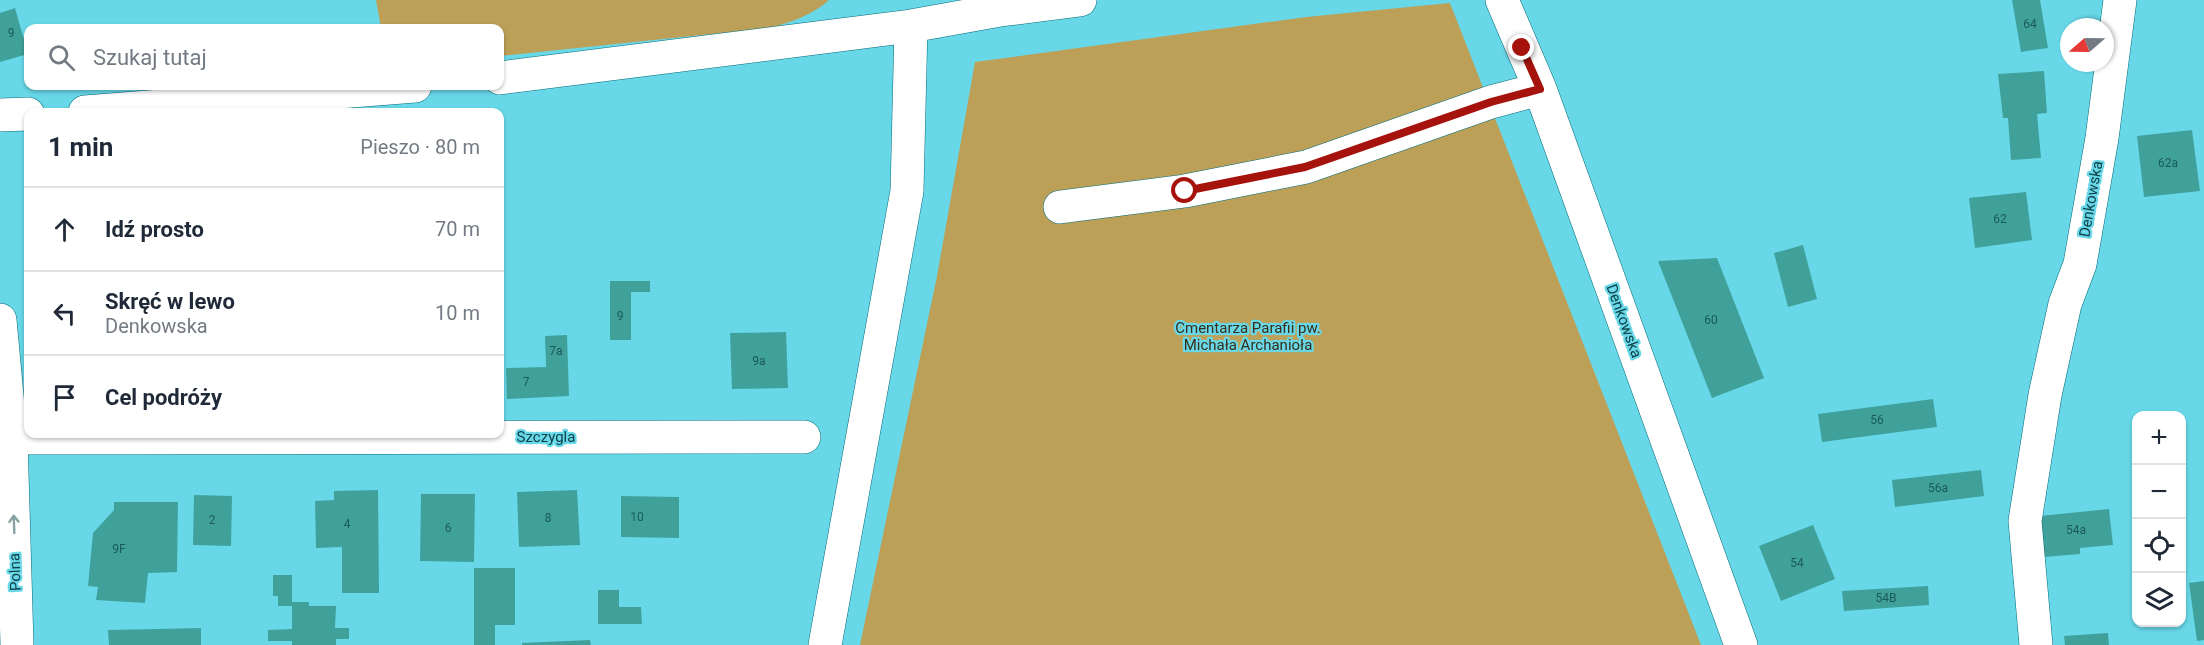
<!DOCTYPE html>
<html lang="pl">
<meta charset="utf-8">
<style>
:root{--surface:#fff;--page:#f6f6f7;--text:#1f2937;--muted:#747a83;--line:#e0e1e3}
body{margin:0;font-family:Roboto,sans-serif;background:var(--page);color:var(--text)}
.controls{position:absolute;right:18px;bottom:18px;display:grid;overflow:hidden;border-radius:12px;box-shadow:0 2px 4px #0004}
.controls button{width:54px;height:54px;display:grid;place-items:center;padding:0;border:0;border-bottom:2px solid var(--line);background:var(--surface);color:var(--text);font:30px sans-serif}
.compass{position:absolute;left:2060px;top:18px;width:54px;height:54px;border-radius:50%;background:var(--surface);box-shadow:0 2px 4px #0004;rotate:250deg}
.stop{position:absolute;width:18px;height:18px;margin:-14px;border:4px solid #a6120c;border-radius:50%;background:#fff}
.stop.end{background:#a6120c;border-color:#fff;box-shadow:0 2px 6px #0008}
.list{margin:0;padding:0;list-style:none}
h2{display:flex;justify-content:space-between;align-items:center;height:78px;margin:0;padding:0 24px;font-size:26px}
h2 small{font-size:20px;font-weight:400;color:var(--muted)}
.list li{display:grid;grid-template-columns:39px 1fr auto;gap:18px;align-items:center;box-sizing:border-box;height:84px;padding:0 24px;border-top:2px solid var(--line)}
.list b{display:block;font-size:22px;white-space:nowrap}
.list p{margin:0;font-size:20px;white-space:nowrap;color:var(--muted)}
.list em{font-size:20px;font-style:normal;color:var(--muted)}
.icon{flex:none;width:33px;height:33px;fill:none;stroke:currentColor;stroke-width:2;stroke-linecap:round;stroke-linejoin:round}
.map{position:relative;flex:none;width:2204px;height:645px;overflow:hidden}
.search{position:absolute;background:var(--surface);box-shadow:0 2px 4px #0004;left:24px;top:24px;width:480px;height:66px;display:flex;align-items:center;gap:15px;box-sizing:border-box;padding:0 21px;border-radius:12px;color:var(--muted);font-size:22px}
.panel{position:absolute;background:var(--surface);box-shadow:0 2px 4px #0004;left:24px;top:108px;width:480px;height:330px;border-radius:12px}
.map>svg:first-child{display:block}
.green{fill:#bca058}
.building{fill:#40a19b}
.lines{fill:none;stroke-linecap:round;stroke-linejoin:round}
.minor-casing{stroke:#006a77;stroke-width:34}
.minor{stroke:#fff;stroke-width:33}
.oneway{stroke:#87a0a4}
.route{stroke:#a6120c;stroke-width:8}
.labels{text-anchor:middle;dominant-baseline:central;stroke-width:4.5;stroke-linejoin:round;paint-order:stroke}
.number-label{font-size:12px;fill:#1b595d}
.street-label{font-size:15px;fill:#0f4148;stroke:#68d8e9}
.park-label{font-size:15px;fill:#362e19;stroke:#68d8e9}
</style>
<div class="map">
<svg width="2204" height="645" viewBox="0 0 2204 645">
<rect width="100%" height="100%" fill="#68d8e9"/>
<path class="green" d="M376,0H829C813,15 791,22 770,28L500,56V28H381Z
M1450,3L1701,645H860L937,276L975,62L1306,17Z"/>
<path class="building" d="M2012,0H2040L2048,48L2021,52Z
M15,8L28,54L0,62V13Z
M2044,71L2047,113L2037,114L2041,158L2011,160L2008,118H2003L1998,74Z
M2192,130L2200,191L2144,197L2137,136Z
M2026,192L2032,240L1975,248L1969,198Z
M1803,245L1817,299L1788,307L1774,253Z
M1717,258L1764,378L1712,398L1658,261Z
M610,281H650V292H631V340H610Z
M786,332L788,388L732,389L730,333Z
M567,335L569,396L507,399L506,368L546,367L545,336Z
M1933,399L1937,427L1822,442L1818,414Z
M1981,470L1984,496L1895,507L1892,480Z
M378,490L379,593H342V547L316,548L315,501L334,500V491Z
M577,490L580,545L519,547L517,492Z
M421,494H475L474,562L420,561Z
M194,495L232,496L231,546L193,545Z
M621,496L679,497V538L621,537Z
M114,502H178L177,572L148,573L145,603L96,600L98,587L88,586L93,533L114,510Z
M2109,509L2113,545L2080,548V554L2044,557L2040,516Z
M1813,525L1835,579L1781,601L1759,546Z
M474,568H515V625H495V645H474Z
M273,575H292V602H309V606H336L335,628H349V639H336V645H292V641H268V630L292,629V606H278V596H273Z
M2204,581V640L2197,641L2189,583Z
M1928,586L1929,605L1844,611L1842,591Z
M598,590H619V607H641L642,624H598Z
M201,628V645H109L108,630Z
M2108,633L2109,645H2065L2064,636Z
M590,640L591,645H522V643Z"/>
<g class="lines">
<defs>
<path id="minor" d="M1502,0L1540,89L1741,645
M500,78L911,26L1000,10L1080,0
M85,112L415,86
M0,115L28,114
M1060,207L1185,191L1306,167L1491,102L1540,89
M0,320L11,438L17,645
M0,438L804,437
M825,645L907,191L911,26
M2036,645L2025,521L2045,395L2065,304L2080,264L2102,138L2120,0"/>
</defs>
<use href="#minor" class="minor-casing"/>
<use href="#minor" class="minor"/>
</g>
<defs><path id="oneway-shaft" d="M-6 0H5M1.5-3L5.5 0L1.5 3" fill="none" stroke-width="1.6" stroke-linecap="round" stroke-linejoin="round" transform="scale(1.5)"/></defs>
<use class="oneway" href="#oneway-shaft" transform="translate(14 524) rotate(-92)"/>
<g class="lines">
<path class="route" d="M1185,191L1305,167L1491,102L1540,89L1522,48"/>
</g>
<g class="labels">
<g class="number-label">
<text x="2030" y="24">64</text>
<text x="11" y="33">9</text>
<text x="2168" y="163">62a</text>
<text x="2000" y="219">62</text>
<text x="620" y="316">9</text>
<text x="1711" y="320">60</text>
<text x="556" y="351">7a</text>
<text x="759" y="361">9a</text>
<text x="526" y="382">7</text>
<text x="1877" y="420">56</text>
<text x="1938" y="488">56a</text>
<text x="637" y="517">10</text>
<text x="548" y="518">8</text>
<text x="212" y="520">2</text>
<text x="347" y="524">4</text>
<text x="448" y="528">6</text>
<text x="2076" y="530">54a</text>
<text x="119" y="549">9F</text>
<text x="1797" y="563">54</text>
<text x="1886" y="598">54B</text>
</g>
<g class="street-label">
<text transform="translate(2091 199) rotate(-80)">Denkowska</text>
<text transform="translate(1624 321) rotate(70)">Denkowska</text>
<text x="546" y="437">Szczygla</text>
<text transform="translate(15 572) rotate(-92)">Polna</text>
</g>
<g class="park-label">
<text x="1248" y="328">Cmentarza Parafii pw.<tspan x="1248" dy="17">Michała Archanioła</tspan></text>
</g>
</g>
</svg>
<div class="controls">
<button>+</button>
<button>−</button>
<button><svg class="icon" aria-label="locate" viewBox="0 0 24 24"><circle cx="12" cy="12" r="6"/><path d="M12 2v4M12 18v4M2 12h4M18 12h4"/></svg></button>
<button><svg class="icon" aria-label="layers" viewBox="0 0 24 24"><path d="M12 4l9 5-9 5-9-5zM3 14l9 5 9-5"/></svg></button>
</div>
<svg class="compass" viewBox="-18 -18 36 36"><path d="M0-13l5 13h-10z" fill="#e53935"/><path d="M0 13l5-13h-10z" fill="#747a83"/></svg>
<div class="stop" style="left:1185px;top:191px"></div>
<div class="stop end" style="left:1522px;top:48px"></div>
<div class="search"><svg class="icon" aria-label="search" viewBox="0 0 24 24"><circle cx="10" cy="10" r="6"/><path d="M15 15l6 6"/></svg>Szukaj tutaj</div>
<section class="panel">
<h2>1 min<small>Pieszo · 80 m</small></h2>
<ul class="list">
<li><svg class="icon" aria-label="ahead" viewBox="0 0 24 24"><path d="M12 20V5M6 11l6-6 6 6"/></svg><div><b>Idź prosto</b></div><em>70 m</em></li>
<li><svg class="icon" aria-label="left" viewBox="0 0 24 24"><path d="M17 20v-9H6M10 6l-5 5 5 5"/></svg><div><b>Skręć w lewo</b><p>Denkowska</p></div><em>10 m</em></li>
<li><svg class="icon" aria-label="arrive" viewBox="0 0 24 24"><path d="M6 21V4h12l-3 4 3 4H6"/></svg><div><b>Cel podróży</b></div></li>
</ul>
</section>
</div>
